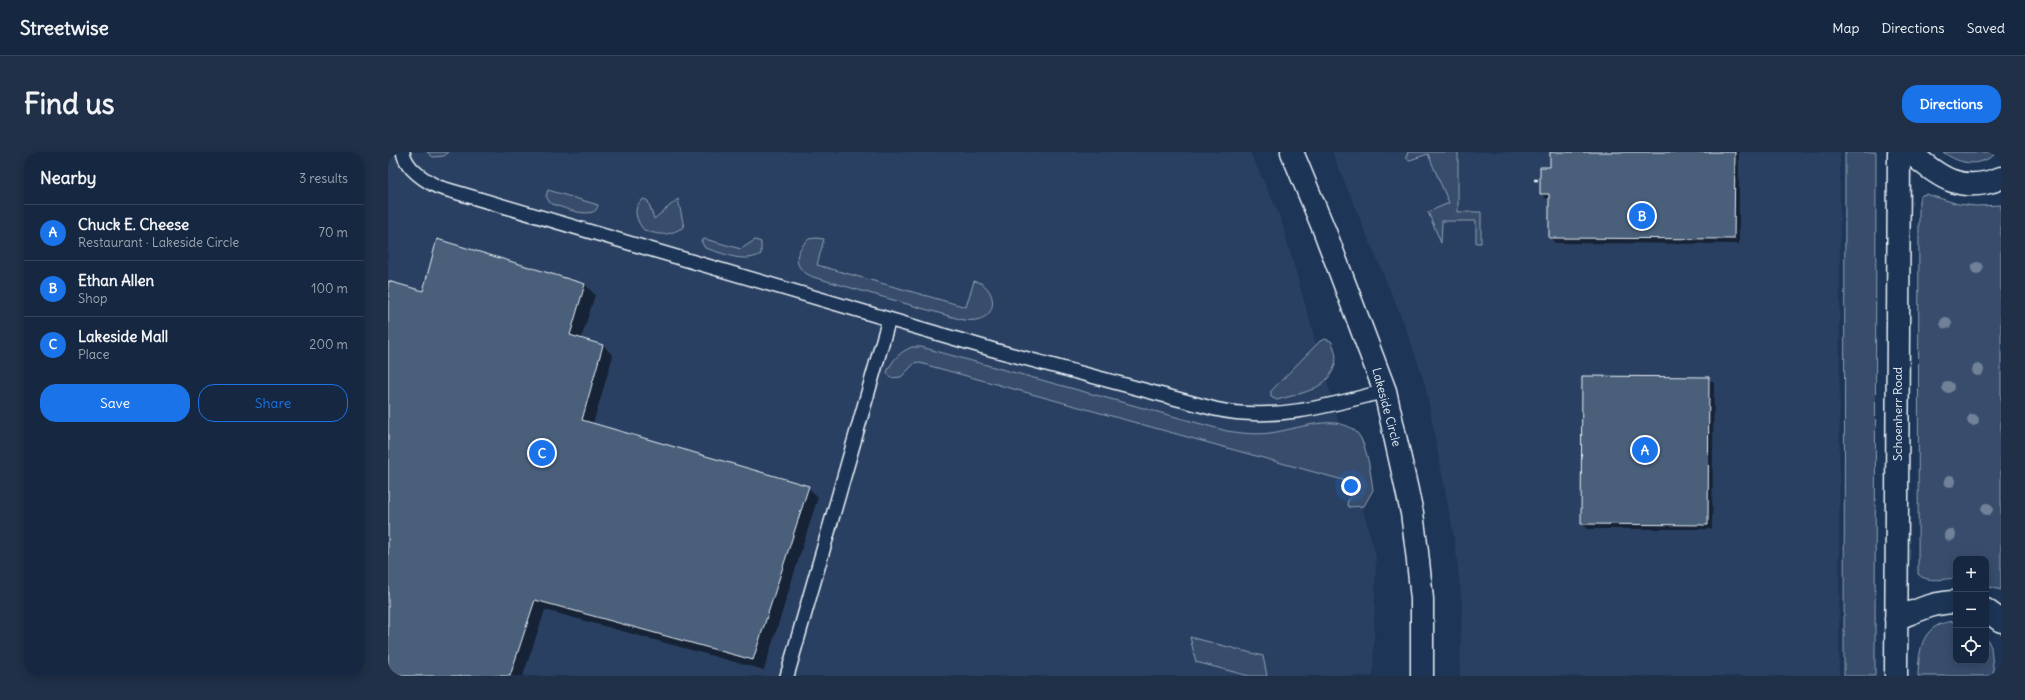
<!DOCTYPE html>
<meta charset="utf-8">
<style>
:root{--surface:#162841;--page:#1f3048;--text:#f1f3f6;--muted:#9ea6b1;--line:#35445a;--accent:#1a73e8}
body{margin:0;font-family:Delius,sans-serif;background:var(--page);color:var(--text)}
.controls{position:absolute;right:12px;bottom:12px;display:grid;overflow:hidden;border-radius:8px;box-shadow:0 2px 10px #0003}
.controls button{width:36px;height:36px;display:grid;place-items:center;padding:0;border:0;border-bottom:1px solid var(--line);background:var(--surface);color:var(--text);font:20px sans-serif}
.you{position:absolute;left:963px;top:334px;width:14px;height:14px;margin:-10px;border:3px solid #fff;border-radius:50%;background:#1a73e8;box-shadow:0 0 0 6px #1a73e833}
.badge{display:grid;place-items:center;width:26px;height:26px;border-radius:50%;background:var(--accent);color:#fff;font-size:13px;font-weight:700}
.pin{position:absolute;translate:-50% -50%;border:2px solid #fff;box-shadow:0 1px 4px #0006}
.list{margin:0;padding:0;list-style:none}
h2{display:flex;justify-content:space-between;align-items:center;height:52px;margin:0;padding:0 16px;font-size:17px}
h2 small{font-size:13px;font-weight:400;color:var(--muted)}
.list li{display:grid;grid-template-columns:26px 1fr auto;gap:12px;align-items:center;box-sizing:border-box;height:56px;padding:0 16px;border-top:1px solid var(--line)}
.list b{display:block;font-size:15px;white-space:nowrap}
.list p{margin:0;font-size:13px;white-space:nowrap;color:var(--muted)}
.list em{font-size:13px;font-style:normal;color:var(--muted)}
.actions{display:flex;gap:8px;padding:12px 16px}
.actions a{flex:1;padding:9px 0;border:1px solid var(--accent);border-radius:16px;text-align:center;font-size:14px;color:var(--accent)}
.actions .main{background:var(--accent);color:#fff}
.icon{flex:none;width:22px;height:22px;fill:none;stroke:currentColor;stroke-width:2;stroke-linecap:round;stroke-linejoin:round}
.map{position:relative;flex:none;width:1613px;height:524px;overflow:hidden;border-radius:16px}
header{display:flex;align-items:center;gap:24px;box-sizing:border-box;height:56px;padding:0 20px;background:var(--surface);border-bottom:1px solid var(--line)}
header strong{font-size:19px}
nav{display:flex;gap:22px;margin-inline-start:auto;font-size:14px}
.intro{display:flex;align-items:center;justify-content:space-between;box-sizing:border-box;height:96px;padding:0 24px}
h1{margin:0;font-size:28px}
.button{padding:10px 18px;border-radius:16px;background:var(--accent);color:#fff;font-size:14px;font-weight:700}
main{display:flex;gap:24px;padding:0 24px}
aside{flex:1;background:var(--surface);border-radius:16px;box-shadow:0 2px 10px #0003}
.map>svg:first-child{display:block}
.built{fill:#2a4162}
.green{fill:#374d6c;stroke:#909fb2}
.shadow{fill:#0007}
.building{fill:#495e7a;stroke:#e8f1f8}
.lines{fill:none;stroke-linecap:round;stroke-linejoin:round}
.lane-casing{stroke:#e8f1f8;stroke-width:16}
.street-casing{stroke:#e8f1f8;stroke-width:25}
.secondary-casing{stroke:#e8f1f8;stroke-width:25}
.path{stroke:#e8f1f8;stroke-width:2.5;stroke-dasharray:4 3;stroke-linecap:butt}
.lane{stroke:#1d3557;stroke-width:13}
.street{stroke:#1d3557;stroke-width:22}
.secondary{stroke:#1d3557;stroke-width:22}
.tree{fill:#708198}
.labels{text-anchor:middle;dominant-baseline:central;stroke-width:4;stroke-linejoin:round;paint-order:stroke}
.street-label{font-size:12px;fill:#e8f1f8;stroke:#1d3557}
</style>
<header>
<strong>Streetwise</strong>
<nav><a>Map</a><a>Directions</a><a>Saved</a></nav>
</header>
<div class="intro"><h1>Find us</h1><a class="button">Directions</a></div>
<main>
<aside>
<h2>Nearby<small>3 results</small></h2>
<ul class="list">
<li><span class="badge">A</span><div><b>Chuck E. Cheese</b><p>Restaurant · Lakeside Circle</p></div><em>70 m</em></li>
<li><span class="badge">B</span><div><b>Ethan Allen</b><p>Shop</p></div><em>100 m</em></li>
<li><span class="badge">C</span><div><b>Lakeside Mall</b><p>Place</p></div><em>200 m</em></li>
</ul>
<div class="actions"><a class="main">Save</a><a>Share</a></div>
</aside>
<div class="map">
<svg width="1613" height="524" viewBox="0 0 1613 524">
<rect width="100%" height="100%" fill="#1d3557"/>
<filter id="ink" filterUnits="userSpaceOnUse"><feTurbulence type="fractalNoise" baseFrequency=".025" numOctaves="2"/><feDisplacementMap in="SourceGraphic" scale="8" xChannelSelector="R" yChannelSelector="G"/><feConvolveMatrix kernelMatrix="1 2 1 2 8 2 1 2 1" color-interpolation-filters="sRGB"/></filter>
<g filter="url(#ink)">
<path class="built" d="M0,0H862L893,67L988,404L985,524H0Z
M944,0H1452L1451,524H1072L1074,452L1067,391L1037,232L1019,179Z"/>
<path class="green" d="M39,0H61L56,4L45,5Z
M1020,0H1070V60H1093V91H1088V69H1054L1053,91L1040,60L1061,51L1040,2L1022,8L1018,6Z
M1457,0H1488L1487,524H1456Z
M1555,0H1610C1592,15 1574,14 1555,0Z
M160,38L210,53C208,70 173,55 162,51L158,44Z
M1538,42L1570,52L1588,54L1613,53V438L1598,434V407H1568V426C1557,427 1538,431 1530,422L1531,48L1534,43Z
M256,47L260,49L266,67L290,47L296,75C279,84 274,84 256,78C248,69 243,54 256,47Z
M428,86L436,87L429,113L578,155L586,129C609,132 616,173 575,168L425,125C404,116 405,101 421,87Z
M317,87L353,97L367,88L373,90V102C356,112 335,101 317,96L313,89Z
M937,187L943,189C948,199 950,207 945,218C936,239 909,242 889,248L883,245V239L932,189Z
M524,195H533L839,279C853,281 867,283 882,281C907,278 951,259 970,282C979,293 983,323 985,338L976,354L961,355L959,352L961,346L973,333L528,210L513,225L503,226L499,220C505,207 512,200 524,195Z
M1568,469V509H1598V484L1603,495L1606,524H1530C1531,495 1534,471 1568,469Z
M802,485L875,504L879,524H861L808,510Z"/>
<path class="shadow" d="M1163,0H1351V92L1167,91L1162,85V46L1158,47L1153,41L1163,16Z
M0,130L36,140L197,132L207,143L193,187L215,193L225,204L205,272L420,335L430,345L376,518L157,458L135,524H0Z
M1320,226L1326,231L1324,377H1199L1194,371Z"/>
<path class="building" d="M1162,0H1347L1346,87L1161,86V42H1152V15H1162Z
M49,87L197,132L182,183L215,193L194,268L421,334L365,508L147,448L122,524H0V129L35,139Z
M1194,224L1321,225L1320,373L1193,372Z"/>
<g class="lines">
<defs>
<path id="lane" d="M15,0C18,17 36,28 50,35L606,198L827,257C884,270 941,254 997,239
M399,524L501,167"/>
<path id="street" d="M904,0L937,80L997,239L1024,361L1029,400L1034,447V524"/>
<path id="secondary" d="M1522,0C1551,26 1574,42 1613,26
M1598,458L1613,469
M1508,467C1528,459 1546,450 1568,450
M1508,524L1511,0"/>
</defs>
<use href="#lane" class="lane-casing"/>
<use href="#street" class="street-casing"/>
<use href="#secondary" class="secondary-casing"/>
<path class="path" d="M1146,28H1152"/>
<use href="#lane" class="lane"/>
<use href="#street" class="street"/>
<use href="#secondary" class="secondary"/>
</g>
<g class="tree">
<circle cx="1589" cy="116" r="6"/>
<circle cx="1558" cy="171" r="6"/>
<circle cx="1590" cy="218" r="6"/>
<circle cx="1560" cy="235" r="6"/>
<circle cx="1585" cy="268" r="6"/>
<circle cx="1562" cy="329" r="6"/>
<circle cx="1599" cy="357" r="6"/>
<circle cx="1562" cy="383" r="6"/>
</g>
</g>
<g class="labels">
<g class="street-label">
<text transform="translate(999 255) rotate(75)">Lakeside Circle</text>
<text transform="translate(1509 262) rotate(-90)">Schoenherr Road</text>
</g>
</g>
</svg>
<div class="controls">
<button>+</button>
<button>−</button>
<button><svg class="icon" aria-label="locate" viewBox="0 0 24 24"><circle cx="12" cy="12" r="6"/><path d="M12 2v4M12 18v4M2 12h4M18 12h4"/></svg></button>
</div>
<div class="you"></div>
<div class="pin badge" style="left:1257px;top:298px">A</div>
<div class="pin badge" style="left:1254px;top:64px">B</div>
<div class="pin badge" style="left:154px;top:301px">C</div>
</div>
</main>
